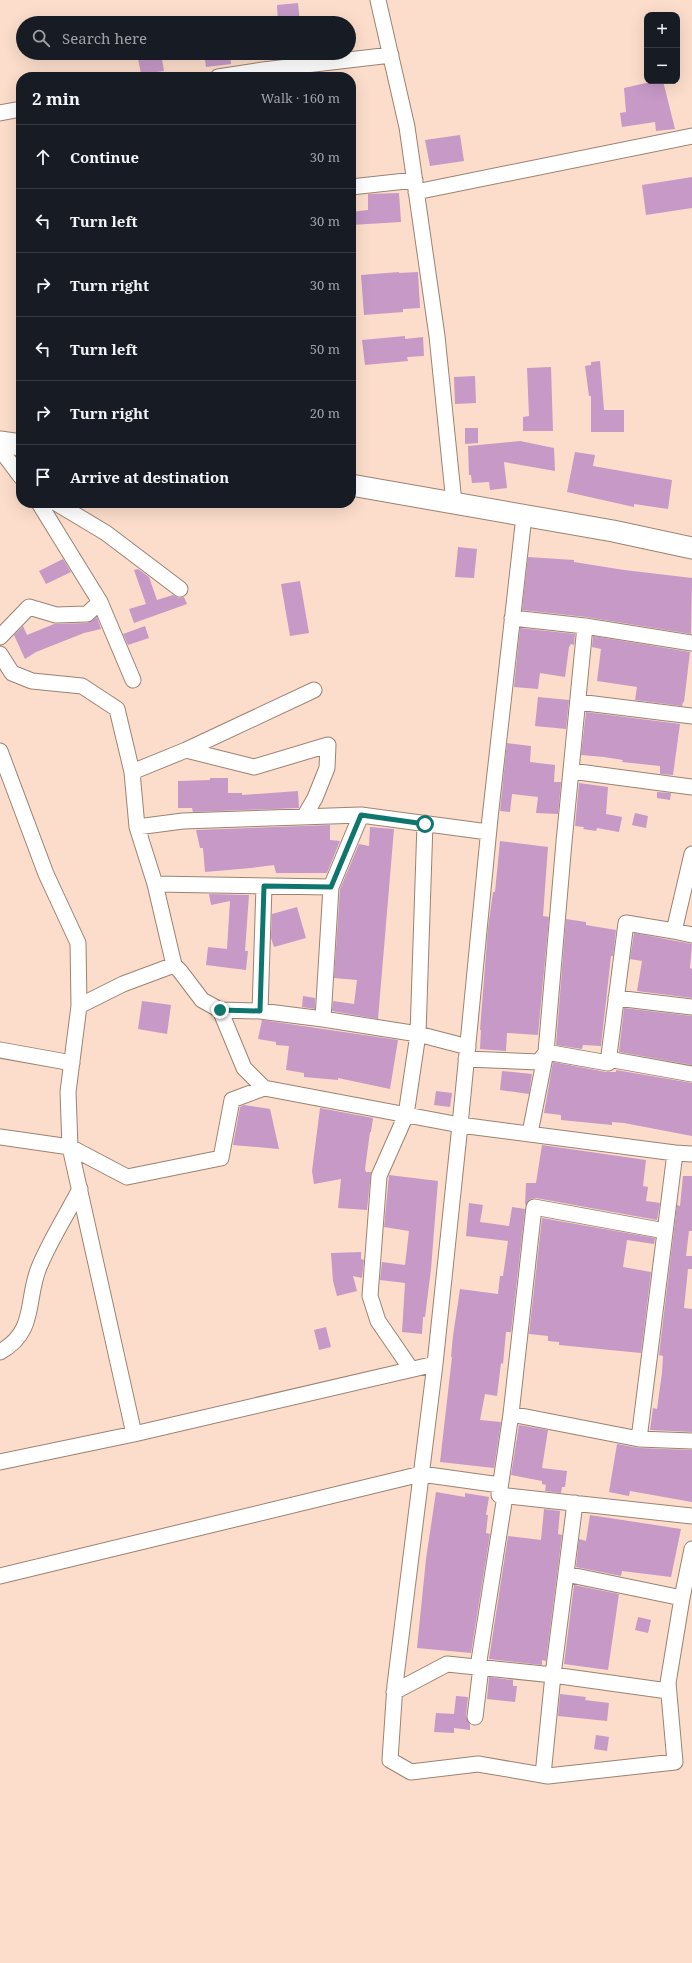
<!DOCTYPE html>
<meta charset="utf-8">
<style>
:root{--surface:#171b24;--page:#242831;--text:#f1f3f6;--muted:#9ea1a6;--line:#363941}
body{margin:0;font-family:"Noto Serif",serif;background:var(--page);color:var(--text)}
.controls{position:absolute;right:12px;top:12px;display:grid;overflow:hidden;border-radius:8px;box-shadow:0 4px 16px #0002}
.controls button{width:36px;height:36px;display:grid;place-items:center;padding:0;border:0;border-bottom:1px solid var(--line);background:var(--surface);color:var(--text);font:20px sans-serif}
.stop{position:absolute;width:12px;height:12px;margin:-9px;border:3px solid #0f766e;border-radius:50%;background:#fff}
.stop.end{background:#0f766e;border-color:#fff;box-shadow:0 1px 4px #0008}
.list{margin:0;padding:0;list-style:none}
h2{display:flex;justify-content:space-between;align-items:center;height:52px;margin:0;padding:0 16px;font-size:17px}
h2 small{font-size:13px;font-weight:400;color:var(--muted)}
.list li{display:grid;grid-template-columns:26px 1fr auto;gap:12px;align-items:center;box-sizing:border-box;height:64px;padding:0 16px;border-top:1px solid var(--line)}
.list b{display:block;font-size:15px;white-space:nowrap}
.list em{font-size:13px;font-style:normal;color:var(--muted)}
.icon{flex:none;width:22px;height:22px;fill:none;stroke:currentColor;stroke-width:2;stroke-linecap:round;stroke-linejoin:round}
.map{position:relative;flex:none;width:692px;height:1963px;overflow:hidden}
.search{position:absolute;background:var(--surface);box-shadow:0 4px 16px #0002;left:16px;top:16px;width:340px;height:44px;display:flex;align-items:center;gap:10px;box-sizing:border-box;padding:0 14px;border-radius:22px;color:var(--muted);font-size:15px}
.panel{position:absolute;background:var(--surface);box-shadow:0 4px 16px #0002;left:16px;top:72px;width:340px;height:436px;border-radius:16px}
.map>svg:first-child{display:block}
.building{fill:#c699c6}
.lines{fill:none;stroke-linecap:round;stroke-linejoin:round}
.street-casing{stroke:#9d8271;stroke-width:17}
.secondary-casing{stroke:#9d8271;stroke-width:23}
.street{stroke:#fff;stroke-width:15}
.secondary{stroke:#fff;stroke-width:21}
.route{stroke:#0f766e;stroke-width:5}
</style>
<div class="map">
<svg width="692" height="1963" viewBox="0 0 692 1963">
<rect width="100%" height="100%" fill="#fcddcb"/>
<path class="building" d="M298,3L300,23H278L277,5Z
M137,53H161L164,71L141,74Z
M204,53H230L231,64L206,67Z
M655,81H663L675,129L656,131L655,122L622,127L620,113L626,112L624,88Z
M460,135L464,161L430,166L425,140Z
M692,177V208L646,215L642,185Z
M399,193L401,222L351,225V212L368,210V194Z
M399,272V273L418,272L420,308L403,309V312L364,315L361,275Z
M405,336V339L423,337L424,356L407,357L408,361L365,365L362,340Z
M600,361L604,410H624V432H591V396H589L585,366L591,365V362Z
M551,367L553,431H523V417L529,416L527,368Z
M475,376L476,403L455,404L454,377Z
M465,428H478V443L465,444Z
M520,441L554,448L555,471L504,462L507,488L490,490L489,482L472,483L471,475H469L468,446Z
M575,452L595,455L593,466L672,480L668,509L634,504V507L567,492Z
M458,547L477,549L474,578L455,577Z
M528,557L574,560V562L624,570L692,578L691,634L586,617L522,610Z
M63,559L71,572L46,584L39,571Z
M138,569L149,577L157,600L173,595L179,598L184,597L187,604L134,623L129,609L146,604L134,570Z
M300,581L309,633L290,636L281,584Z
M97,617L101,629L84,633L36,652L25,659L14,635L23,626L27,635L54,624L87,623Z
M145,626L149,638L128,645L123,634Z
M520,628L575,634L574,645L571,644L569,647L565,677L540,673L538,689L514,687Z
M593,636L690,652L684,702H683L682,706L635,700L637,687L597,681L601,649L592,647Z
M538,697L569,700L566,729L535,726Z
M586,712L680,724L673,775L660,774V766L622,762L623,760L604,757L581,755Z
M507,743L531,746L530,762L555,765L554,782H561L558,814L536,813L538,797L512,794L510,812L500,811Z
M210,778H228V793H242V795L298,791L299,808L193,812L192,808H178V781L210,780Z
M579,783L608,787L606,814L622,817L619,832L597,828L596,831L583,829L584,827L575,826Z
M657,792L671,793L670,800L657,798Z
M635,813L648,816L646,828L632,825Z
M330,825V840L340,841L327,873H276L274,865L251,868V865V868L205,872L203,848H200L196,830Z
M370,827L394,829L378,1019L332,1011L333,1001L354,1004L357,980L334,978L340,889L359,844L369,846Z
M500,841L548,847L543,916L549,917L538,1035L507,1033L506,1051L480,1049L481,1030H480L488,928L493,892H495Z
M209,894L249,895L245,951H248L246,970L206,965L208,947L227,949L230,901L211,905Z
M297,907L306,938L274,947L271,938L272,914Z
M566,919L586,922V925L616,930L613,956H611L601,1046L583,1045L582,1049L556,1045Z
M634,933L692,944L690,968L692,969V998L637,991L642,961L630,959Z
M303,996L315,998V1009L302,1007Z
M142,1001L171,1005L167,1034L138,1029Z
M624,1008L692,1016V1065L619,1052Z
M262,1020L398,1040L390,1089L338,1078V1080L304,1077V1073L286,1070L289,1046L276,1045V1042L258,1039Z
M553,1062L606,1072H616V1070L692,1083V1136L624,1123L612,1122V1125L561,1120V1115L544,1113Z
M502,1071L532,1074L529,1094L500,1090Z
M436,1091L452,1093L450,1107L434,1105Z
M244,1105L270,1109L279,1149L233,1145L240,1107Z
M320,1108L373,1118L371,1132H370L365,1169L366,1172H371L367,1210L338,1208L341,1179L314,1184L312,1171Z
M542,1145L646,1160L643,1186L648,1187L646,1201L660,1203L657,1220L536,1198L530,1199L525,1205L526,1183H536Z
M389,1175L438,1181L431,1269L425,1317H423L422,1334L402,1332L405,1283L380,1280L382,1262L405,1265L409,1231L384,1227Z
M683,1176H692V1231H689L686,1256H692V1269H688L684,1308L692,1309V1432L650,1430L653,1408L657,1409L662,1373L663,1356L659,1355L677,1205L680,1206Z
M469,1203L483,1205L480,1222L509,1226L512,1207L525,1209L511,1332H506L503,1364L501,1363L497,1396L485,1394L480,1420L501,1422L494,1468L440,1462L452,1357H451L453,1336L460,1289L498,1294L500,1276H503L508,1241L466,1236Z
M542,1218L655,1238L654,1244L627,1240L623,1267L651,1272L641,1353L559,1345V1342L548,1341V1336L529,1334Z
M361,1252V1259L364,1260L362,1278L353,1276L357,1291L337,1296L333,1281L331,1253Z
M326,1327L331,1347L319,1350L314,1330Z
M519,1425L548,1430L542,1468L567,1471L565,1487H562L561,1493L545,1491L546,1485L542,1484V1481L511,1475Z
M617,1444L639,1448L692,1450V1502L630,1491L629,1496L609,1492Z
M436,1492L465,1497V1493L489,1497L486,1515H488L486,1533L490,1534L471,1653L417,1648L426,1559Z
M544,1509L560,1511L558,1534L562,1535L546,1661L542,1660V1665L489,1659L508,1536L541,1540Z
M590,1515L681,1529L671,1577L622,1571L621,1576L576,1567L579,1539L586,1541Z
M574,1585L619,1594L608,1670L564,1664Z
M638,1617L651,1620L648,1633L635,1630Z
M489,1677L513,1680V1686H517L515,1702L487,1699Z
M560,1694L586,1697L585,1700L609,1703L607,1721L558,1716Z
M456,1696L468,1697L466,1716L470,1724V1730L454,1728V1733L434,1732L436,1713L454,1714Z
M596,1735L609,1737L607,1751L594,1749Z"/>
<g class="lines">
<defs>
<path id="street" d="M378,0L407,127L437,336L454,503
M263,70L391,55
M218,77L263,70L264,77
M0,113L21,109
M351,187L415,180
M416,192L692,136
M0,449L21,477
M39,503L100,602L133,680
M56,503L106,533L180,589
M524,516L490,818L460,1125L675,1153
M512,618L585,626L564,842L546,1052L530,1133
M585,626L692,643
M0,637L29,607L56,615L87,614L100,602
M0,654L12,673L32,681L82,686L117,709L132,772L137,827L155,884L174,965
M578,702L692,716
M186,750L254,767L328,745L327,768L315,798L304,817
M0,751L46,874L78,943L79,1006L68,1092L70,1147L134,1434
M571,771L692,787
M132,772L186,750L314,690
M425,823L418,1034L468,1047
M137,827L183,821L361,815L488,832
M692,854L674,931L692,935
M155,884L331,887L361,815
M331,887L323,1019L418,1034L406,1115L379,1176L370,1296L378,1321L411,1369
M616,998L692,1007
M220,1010L260,1011L323,1019
M260,1011L264,886
M0,1050L72,1063
M466,1059L539,1062L546,1052L608,1063V1059L692,1074
M608,1063L626,923L674,931
M264,1088L460,1125L435,1364
M0,1137L70,1147L127,1177L221,1158L232,1100L264,1088L244,1068L220,1010L202,1000L180,971L174,965L123,984L79,1006
M692,1154L675,1153L639,1439L692,1441
M0,1352C38,1331 25,1298 40,1265C51,1239 67,1214 80,1189
M511,1414L499,1495L692,1516
M639,1439L511,1414L534,1207L665,1231
M0,1462L134,1434L435,1364L395,1685L390,1760L411,1772L478,1764L548,1776L675,1762L668,1683L682,1598L692,1549
M575,1503L553,1675L668,1691
M566,1574L682,1598
M0,1576L421,1474L500,1485
M394,1692L447,1664L553,1675L543,1775
M475,1717L481,1667H478L505,1496"/>
<path id="secondary" d="M0,442L21,445
M351,485L613,531L692,548"/>
</defs>
<use href="#street" class="street-casing"/>
<use href="#secondary" class="secondary-casing"/>
<use href="#street" class="street"/>
<use href="#secondary" class="secondary"/>
</g>
<g class="lines">
<path class="route" d="M220,1010L260,1011L264,886L331,887L361,815L425,824"/>
</g>
</svg>
<div class="controls">
<button>+</button>
<button>−</button>
</div>
<div class="stop" style="left:425px;top:824px"></div>
<div class="stop end" style="left:220px;top:1010px"></div>
<div class="search"><svg class="icon" aria-label="search" viewBox="0 0 24 24"><circle cx="10" cy="10" r="6"/><path d="M15 15l6 6"/></svg>Search here</div>
<section class="panel">
<h2>2 min<small>Walk · 160 m</small></h2>
<ul class="list">
<li><svg class="icon" aria-label="ahead" viewBox="0 0 24 24"><path d="M12 20V5M6 11l6-6 6 6"/></svg><div><b>Continue</b></div><em>30 m</em></li>
<li><svg class="icon" aria-label="left" viewBox="0 0 24 24"><path d="M17 20v-9H6M10 6l-5 5 5 5"/></svg><div><b>Turn left</b></div><em>30 m</em></li>
<li><svg class="icon" aria-label="right" viewBox="0 0 24 24"><path d="M7 20v-9h11M14 6l5 5-5 5"/></svg><div><b>Turn right</b></div><em>30 m</em></li>
<li><svg class="icon" aria-label="left" viewBox="0 0 24 24"><path d="M17 20v-9H6M10 6l-5 5 5 5"/></svg><div><b>Turn left</b></div><em>50 m</em></li>
<li><svg class="icon" aria-label="right" viewBox="0 0 24 24"><path d="M7 20v-9h11M14 6l5 5-5 5"/></svg><div><b>Turn right</b></div><em>20 m</em></li>
<li><svg class="icon" aria-label="arrive" viewBox="0 0 24 24"><path d="M6 21V4h12l-3 4 3 4H6"/></svg><div><b>Arrive at destination</b></div></li>
</ul>
</section>
</div>
